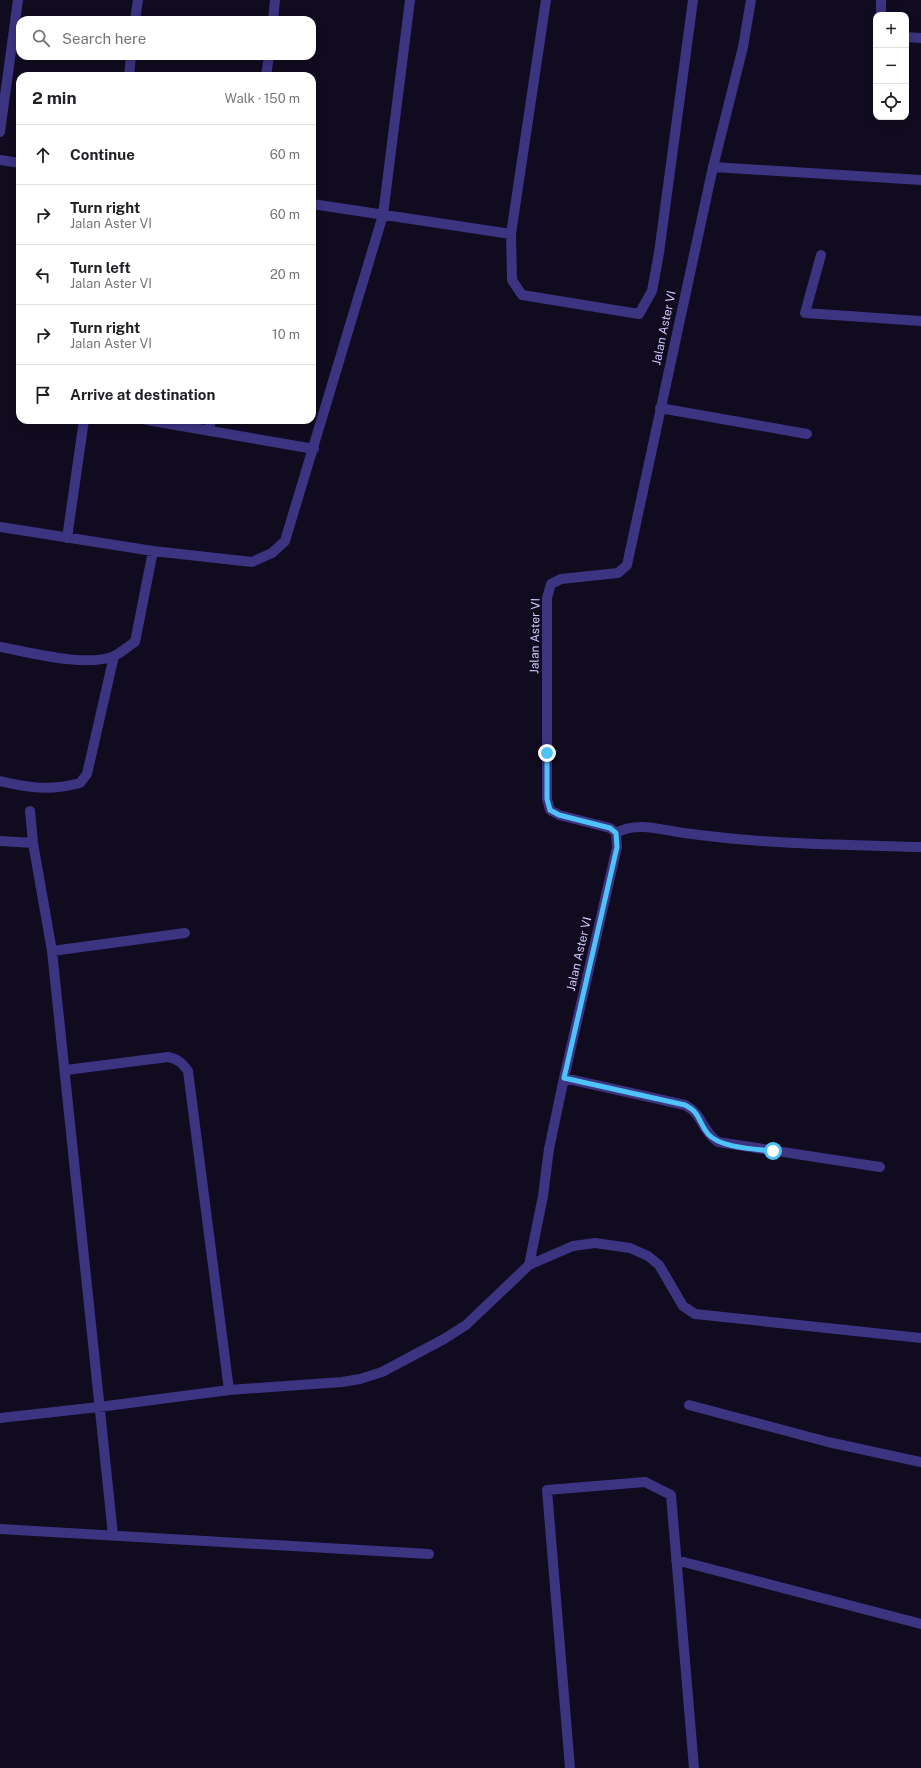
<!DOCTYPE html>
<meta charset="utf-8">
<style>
:root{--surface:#fff;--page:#f2f2f2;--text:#202124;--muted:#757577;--line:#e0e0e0}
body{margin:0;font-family:"Public Sans",sans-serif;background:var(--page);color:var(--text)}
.controls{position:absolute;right:12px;top:12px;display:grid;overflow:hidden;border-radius:8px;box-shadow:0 2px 10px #0003}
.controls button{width:36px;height:36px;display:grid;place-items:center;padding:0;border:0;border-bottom:1px solid var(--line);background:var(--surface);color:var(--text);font:20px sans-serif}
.stop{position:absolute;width:12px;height:12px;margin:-9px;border:3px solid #4fc3f7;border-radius:50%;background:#fff}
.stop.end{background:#4fc3f7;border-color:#fff;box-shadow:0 1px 4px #0008}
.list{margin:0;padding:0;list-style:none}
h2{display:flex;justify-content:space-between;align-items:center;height:52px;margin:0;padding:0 16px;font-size:17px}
h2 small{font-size:13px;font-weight:400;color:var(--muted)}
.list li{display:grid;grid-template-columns:26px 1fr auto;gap:12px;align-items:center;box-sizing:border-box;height:60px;padding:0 16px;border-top:1px solid var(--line)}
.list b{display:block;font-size:15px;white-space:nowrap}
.list p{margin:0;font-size:13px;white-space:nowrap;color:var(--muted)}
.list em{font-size:13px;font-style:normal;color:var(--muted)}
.icon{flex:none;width:22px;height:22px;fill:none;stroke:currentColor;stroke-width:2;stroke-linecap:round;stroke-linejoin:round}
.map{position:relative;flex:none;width:921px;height:1768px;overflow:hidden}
.search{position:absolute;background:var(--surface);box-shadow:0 2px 10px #0003;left:16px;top:16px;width:300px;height:44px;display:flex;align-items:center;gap:10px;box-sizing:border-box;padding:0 14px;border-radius:12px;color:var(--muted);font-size:15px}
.panel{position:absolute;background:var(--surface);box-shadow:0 2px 10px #0003;left:16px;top:72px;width:300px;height:352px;border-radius:12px}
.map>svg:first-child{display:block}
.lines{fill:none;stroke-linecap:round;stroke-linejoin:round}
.street{stroke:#3c3381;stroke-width:10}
.route{stroke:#4fc3f7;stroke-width:5}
.labels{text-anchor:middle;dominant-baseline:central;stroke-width:3;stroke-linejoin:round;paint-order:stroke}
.street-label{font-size:12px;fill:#d3c9ff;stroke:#100b1f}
</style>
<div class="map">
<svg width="921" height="1768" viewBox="0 0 921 1768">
<rect width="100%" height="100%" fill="#100b1f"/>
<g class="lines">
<path class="street" d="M546,0L511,234L512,280L522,295L639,314L652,291L659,253L693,0
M881,0V15
M135,20L138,0
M273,20L275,0
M906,37L921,38
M129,76L131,56
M266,76L269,56
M0,132L18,0
M0,160L20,163
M713,167L921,180
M312,204L511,234
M821,255L805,313L921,321
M660,408L807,434
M147,420L314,449
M209,431L211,420
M0,527L153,551L252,562L272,553L285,541L383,215L410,0
M67,538L84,420
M0,647C29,652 87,668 114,656C121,653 128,646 135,642L153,551
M0,781C30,788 50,791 80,783L87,774L114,656
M30,811L33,843L52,951L113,1535
M616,833C637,821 662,830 684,833C762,844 842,845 921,847
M0,841L33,843
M52,951L185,933
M66,1070L168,1057C178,1059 182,1063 188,1071L229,1390
M564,1078L685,1105C704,1115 700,1129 718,1142L880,1167
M529,1265L543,1196L549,1149L564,1078L617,847L616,833L610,828L559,815L550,810L547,799V598L551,584L561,579L618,573L627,565L713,167L743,47L751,0
M689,1405L828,1442L921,1462
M0,1418L99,1407L229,1390L342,1382L360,1379L382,1372L444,1339L466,1325L529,1265L573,1246L595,1243L630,1248L648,1256L659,1265L683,1306L695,1314L921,1338
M0,1529L429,1554
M676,1560L921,1624
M570,1768L547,1490L645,1482L671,1495L694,1768"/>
</g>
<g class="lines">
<path class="route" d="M547,753V799L550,810L559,815L610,828L616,833L617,847L564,1078L685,1105C701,1113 698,1122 708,1134C720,1148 755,1149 773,1151"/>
</g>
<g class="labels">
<g class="street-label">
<text transform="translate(664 328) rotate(-78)">Jalan Aster VI</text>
<text transform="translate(535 636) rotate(-89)">Jalan Aster VI</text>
<text transform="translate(579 954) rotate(-77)">Jalan Aster VI</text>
</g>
</g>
</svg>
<div class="controls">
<button>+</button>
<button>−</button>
<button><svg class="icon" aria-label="locate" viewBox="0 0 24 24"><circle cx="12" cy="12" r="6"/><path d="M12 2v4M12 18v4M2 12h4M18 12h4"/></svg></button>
</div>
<div class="stop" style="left:773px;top:1151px"></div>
<div class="stop end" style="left:547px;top:753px"></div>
<div class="search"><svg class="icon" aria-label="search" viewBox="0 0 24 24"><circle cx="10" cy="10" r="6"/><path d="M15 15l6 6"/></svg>Search here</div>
<section class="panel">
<h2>2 min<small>Walk · 150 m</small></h2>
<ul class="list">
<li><svg class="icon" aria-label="ahead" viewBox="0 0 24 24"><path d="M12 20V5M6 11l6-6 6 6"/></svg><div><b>Continue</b></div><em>60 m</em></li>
<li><svg class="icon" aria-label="right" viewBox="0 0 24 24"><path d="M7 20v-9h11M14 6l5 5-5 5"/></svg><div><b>Turn right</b><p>Jalan Aster VI</p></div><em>60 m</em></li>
<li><svg class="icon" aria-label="left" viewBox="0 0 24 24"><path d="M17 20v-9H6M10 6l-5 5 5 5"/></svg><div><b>Turn left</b><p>Jalan Aster VI</p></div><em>20 m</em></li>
<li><svg class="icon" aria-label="right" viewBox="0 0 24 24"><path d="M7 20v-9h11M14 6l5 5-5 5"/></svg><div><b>Turn right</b><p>Jalan Aster VI</p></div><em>10 m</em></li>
<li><svg class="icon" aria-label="arrive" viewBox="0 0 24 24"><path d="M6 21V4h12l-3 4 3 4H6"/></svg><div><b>Arrive at destination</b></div></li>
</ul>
</section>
</div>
